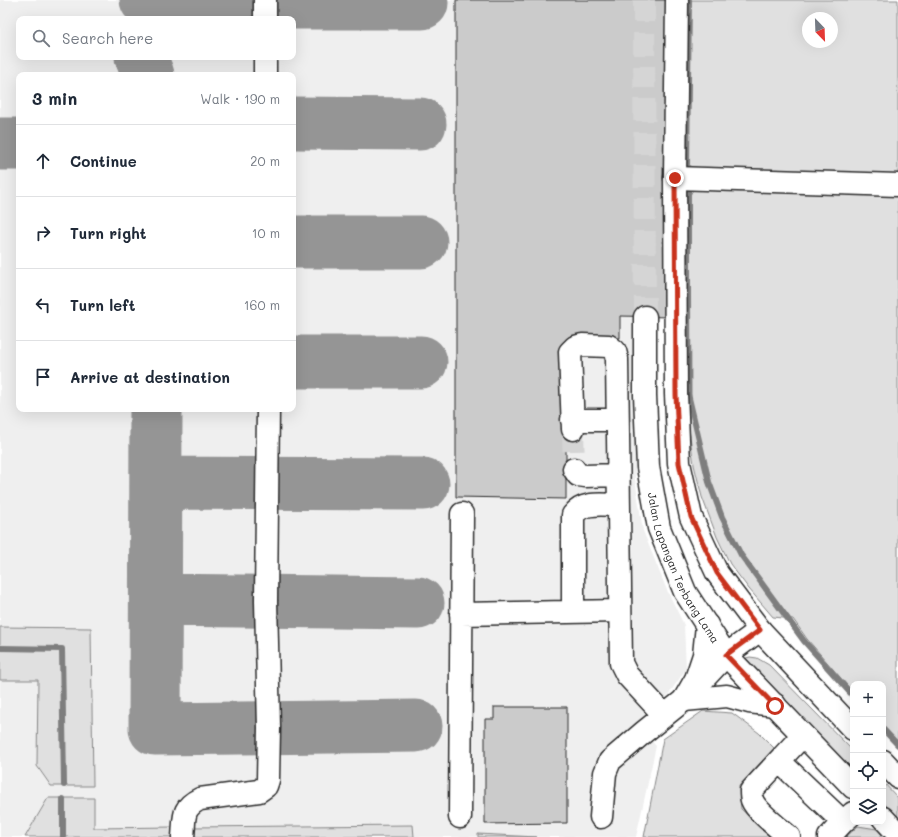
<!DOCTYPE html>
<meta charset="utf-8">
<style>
:root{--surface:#fff;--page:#f2f2f3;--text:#1f2937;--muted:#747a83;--line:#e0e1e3}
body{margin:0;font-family:Mali,sans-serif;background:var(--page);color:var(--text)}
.controls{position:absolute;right:12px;bottom:12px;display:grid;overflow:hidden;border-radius:8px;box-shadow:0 4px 16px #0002}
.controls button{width:36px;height:36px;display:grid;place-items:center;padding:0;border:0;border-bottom:1px solid var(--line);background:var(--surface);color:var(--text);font:20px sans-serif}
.compass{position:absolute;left:802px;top:12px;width:36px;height:36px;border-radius:50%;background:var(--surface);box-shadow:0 4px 16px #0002;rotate:157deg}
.stop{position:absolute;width:12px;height:12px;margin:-9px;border:3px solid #c8321e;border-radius:50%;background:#fff}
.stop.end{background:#c8321e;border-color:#fff;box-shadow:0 1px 4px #0008}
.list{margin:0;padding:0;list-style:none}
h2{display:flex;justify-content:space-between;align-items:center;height:52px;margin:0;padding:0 16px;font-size:17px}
h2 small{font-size:13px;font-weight:400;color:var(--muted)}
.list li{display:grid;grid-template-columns:26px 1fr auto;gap:12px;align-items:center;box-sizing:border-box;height:72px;padding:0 16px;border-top:1px solid var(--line)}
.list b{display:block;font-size:15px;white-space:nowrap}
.list em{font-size:13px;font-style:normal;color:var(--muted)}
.icon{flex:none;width:22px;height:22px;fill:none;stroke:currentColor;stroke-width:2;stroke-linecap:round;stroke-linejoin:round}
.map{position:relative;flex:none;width:898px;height:837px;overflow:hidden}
.search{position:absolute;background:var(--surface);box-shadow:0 4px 16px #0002;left:16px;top:16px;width:280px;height:44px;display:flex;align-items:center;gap:10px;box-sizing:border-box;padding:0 14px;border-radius:8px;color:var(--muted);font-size:15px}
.panel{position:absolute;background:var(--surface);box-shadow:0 4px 16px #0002;left:16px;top:72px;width:280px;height:340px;border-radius:8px}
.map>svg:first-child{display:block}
.built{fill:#efefef;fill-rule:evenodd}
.green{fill:#e0e0e0;stroke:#868686;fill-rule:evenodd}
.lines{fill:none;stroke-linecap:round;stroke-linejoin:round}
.stream{stroke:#7e7e7e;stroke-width:6}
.taxiway{stroke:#959595;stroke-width:53}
.building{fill:#cbcbcb;stroke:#2b2b2b}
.minor-tunnel{stroke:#d5d5d5;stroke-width:22;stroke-dasharray:22 11;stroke-linecap:butt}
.major-tunnel{stroke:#d5d5d5;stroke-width:22;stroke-dasharray:22 11;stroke-linecap:butt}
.minor-casing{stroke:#2b2b2b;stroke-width:25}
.major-casing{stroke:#2b2b2b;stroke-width:25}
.minor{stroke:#fff;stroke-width:22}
.major{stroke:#fff;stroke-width:22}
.route{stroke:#c8321e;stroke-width:5}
.labels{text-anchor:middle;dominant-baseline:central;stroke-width:3.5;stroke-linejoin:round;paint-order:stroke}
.street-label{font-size:11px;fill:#2b2b2b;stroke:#fff}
</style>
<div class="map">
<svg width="898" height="837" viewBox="0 0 898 837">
<rect width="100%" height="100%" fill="#fff"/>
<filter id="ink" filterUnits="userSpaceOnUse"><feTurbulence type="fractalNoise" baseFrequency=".025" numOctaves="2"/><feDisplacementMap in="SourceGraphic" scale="8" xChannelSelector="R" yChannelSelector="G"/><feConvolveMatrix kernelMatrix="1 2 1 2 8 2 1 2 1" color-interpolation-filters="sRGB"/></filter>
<g filter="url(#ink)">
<path class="built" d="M0,0H672L670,317H635V479L643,531L666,588L684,625L686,669L666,698L637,724L656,746L636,837H0ZM19,19H293V57H19ZM19,75H293V409H19Z"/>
<path class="green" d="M689,0H898V174L713,169L693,167L687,164ZM808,18H832V42H808Z
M693,190L898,195V743L883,726V684H853V692L807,639L793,619L773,617L749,589L730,564L717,537L702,497L694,465L689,429L691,393L690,195Z
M0,627L91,628L93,786H51L37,766L38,680H0Z
M750,657L757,658L769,665L853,751V771L746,658Z
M703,711L732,713L759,733L774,748L739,786L741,809L772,837H644L663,739Z
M883,782L898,798V818L883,802Z
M48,798H94V828L174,827L175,837H25Z
M413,825L414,837H190V827Z
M858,826L877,829L884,837H846Z
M478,834L537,837H478Z"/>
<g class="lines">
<path class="stream" d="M687,164L689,0
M688,191V394L709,482L722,517L741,555L804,641L853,696
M0,648L62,649L64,785
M883,729L898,745
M63,837V799"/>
<path class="taxiway" d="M146,0L154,3H422
M141,57L148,75
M293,123L420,124
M0,144H19
M293,242H421
M293,362H421
M156,409L155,729L416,726
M156,483L423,484
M156,600L418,603"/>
</g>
<path class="building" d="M456,0H672L670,317L620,316V338L566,339V499L456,497Z
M494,707H567V823L485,824V719H494Z"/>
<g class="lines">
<path class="minor-tunnel" d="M573,429L574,469"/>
<path class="major-tunnel" d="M644,0L645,317"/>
<defs>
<path id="minor" d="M265,0V19
M265,57V75
M675,178L898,185
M572,420H617
M573,429L570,352L575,347L582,345L609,346L615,351L617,359L621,663L627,675L664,715
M574,469L578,475L585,476L618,475
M573,612V515C583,501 603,505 618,505
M461,614L619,611
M779,761L843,822
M460,817L462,514
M601,817L605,773L610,761L644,732L684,700L726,655L760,630
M183,837C185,818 181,808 200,799L259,791L266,786L268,780L269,728L266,601L268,409
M789,837C780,829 756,811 752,800C751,797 751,794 751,791L802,736
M829,837L843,822L853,813"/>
<g id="major">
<path d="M677,0L675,178L676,394L679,463L691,517L717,573L760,630L853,729"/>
<path id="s1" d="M645,317V395L648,467L659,528L685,592L726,655L853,787"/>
<path d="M684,700L727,696L749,702L775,705"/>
<path d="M684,700L696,679L704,655L707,625"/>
<path d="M883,761L898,777"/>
<path d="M883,818L898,834"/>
</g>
</defs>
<use href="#minor" class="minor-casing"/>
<use href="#major" class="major-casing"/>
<use href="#minor" class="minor"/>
<use href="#major" class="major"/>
</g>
</g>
<g class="lines" filter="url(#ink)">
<path class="route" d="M675,178L676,394L679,463L691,517L717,573L760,630L726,655L775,706"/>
</g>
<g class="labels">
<g class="street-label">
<text stroke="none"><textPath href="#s1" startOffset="258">Jalan Lapangan Terbang Lama</textPath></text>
</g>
</g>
</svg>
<div class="controls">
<button>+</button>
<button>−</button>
<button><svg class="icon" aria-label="locate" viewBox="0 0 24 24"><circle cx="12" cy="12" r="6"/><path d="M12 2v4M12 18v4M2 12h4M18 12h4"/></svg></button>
<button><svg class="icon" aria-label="layers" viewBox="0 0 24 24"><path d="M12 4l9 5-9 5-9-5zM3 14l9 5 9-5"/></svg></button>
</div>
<svg class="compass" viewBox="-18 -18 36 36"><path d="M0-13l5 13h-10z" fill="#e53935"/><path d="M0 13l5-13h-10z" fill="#747a83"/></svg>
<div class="stop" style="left:775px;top:706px"></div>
<div class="stop end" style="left:675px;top:178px"></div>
<div class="search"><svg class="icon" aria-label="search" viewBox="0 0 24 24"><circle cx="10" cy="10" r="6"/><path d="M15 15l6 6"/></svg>Search here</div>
<section class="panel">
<h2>3 min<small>Walk · 190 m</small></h2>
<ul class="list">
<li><svg class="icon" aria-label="ahead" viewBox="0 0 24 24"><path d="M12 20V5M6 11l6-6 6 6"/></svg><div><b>Continue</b></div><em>20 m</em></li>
<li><svg class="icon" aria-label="right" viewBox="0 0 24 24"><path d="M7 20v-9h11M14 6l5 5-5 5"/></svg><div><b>Turn right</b></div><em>10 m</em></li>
<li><svg class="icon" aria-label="left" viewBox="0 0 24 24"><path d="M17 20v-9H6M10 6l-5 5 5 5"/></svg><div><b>Turn left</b></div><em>160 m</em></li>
<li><svg class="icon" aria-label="arrive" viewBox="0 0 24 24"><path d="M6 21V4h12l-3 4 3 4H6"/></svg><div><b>Arrive at destination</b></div></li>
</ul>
</section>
</div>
